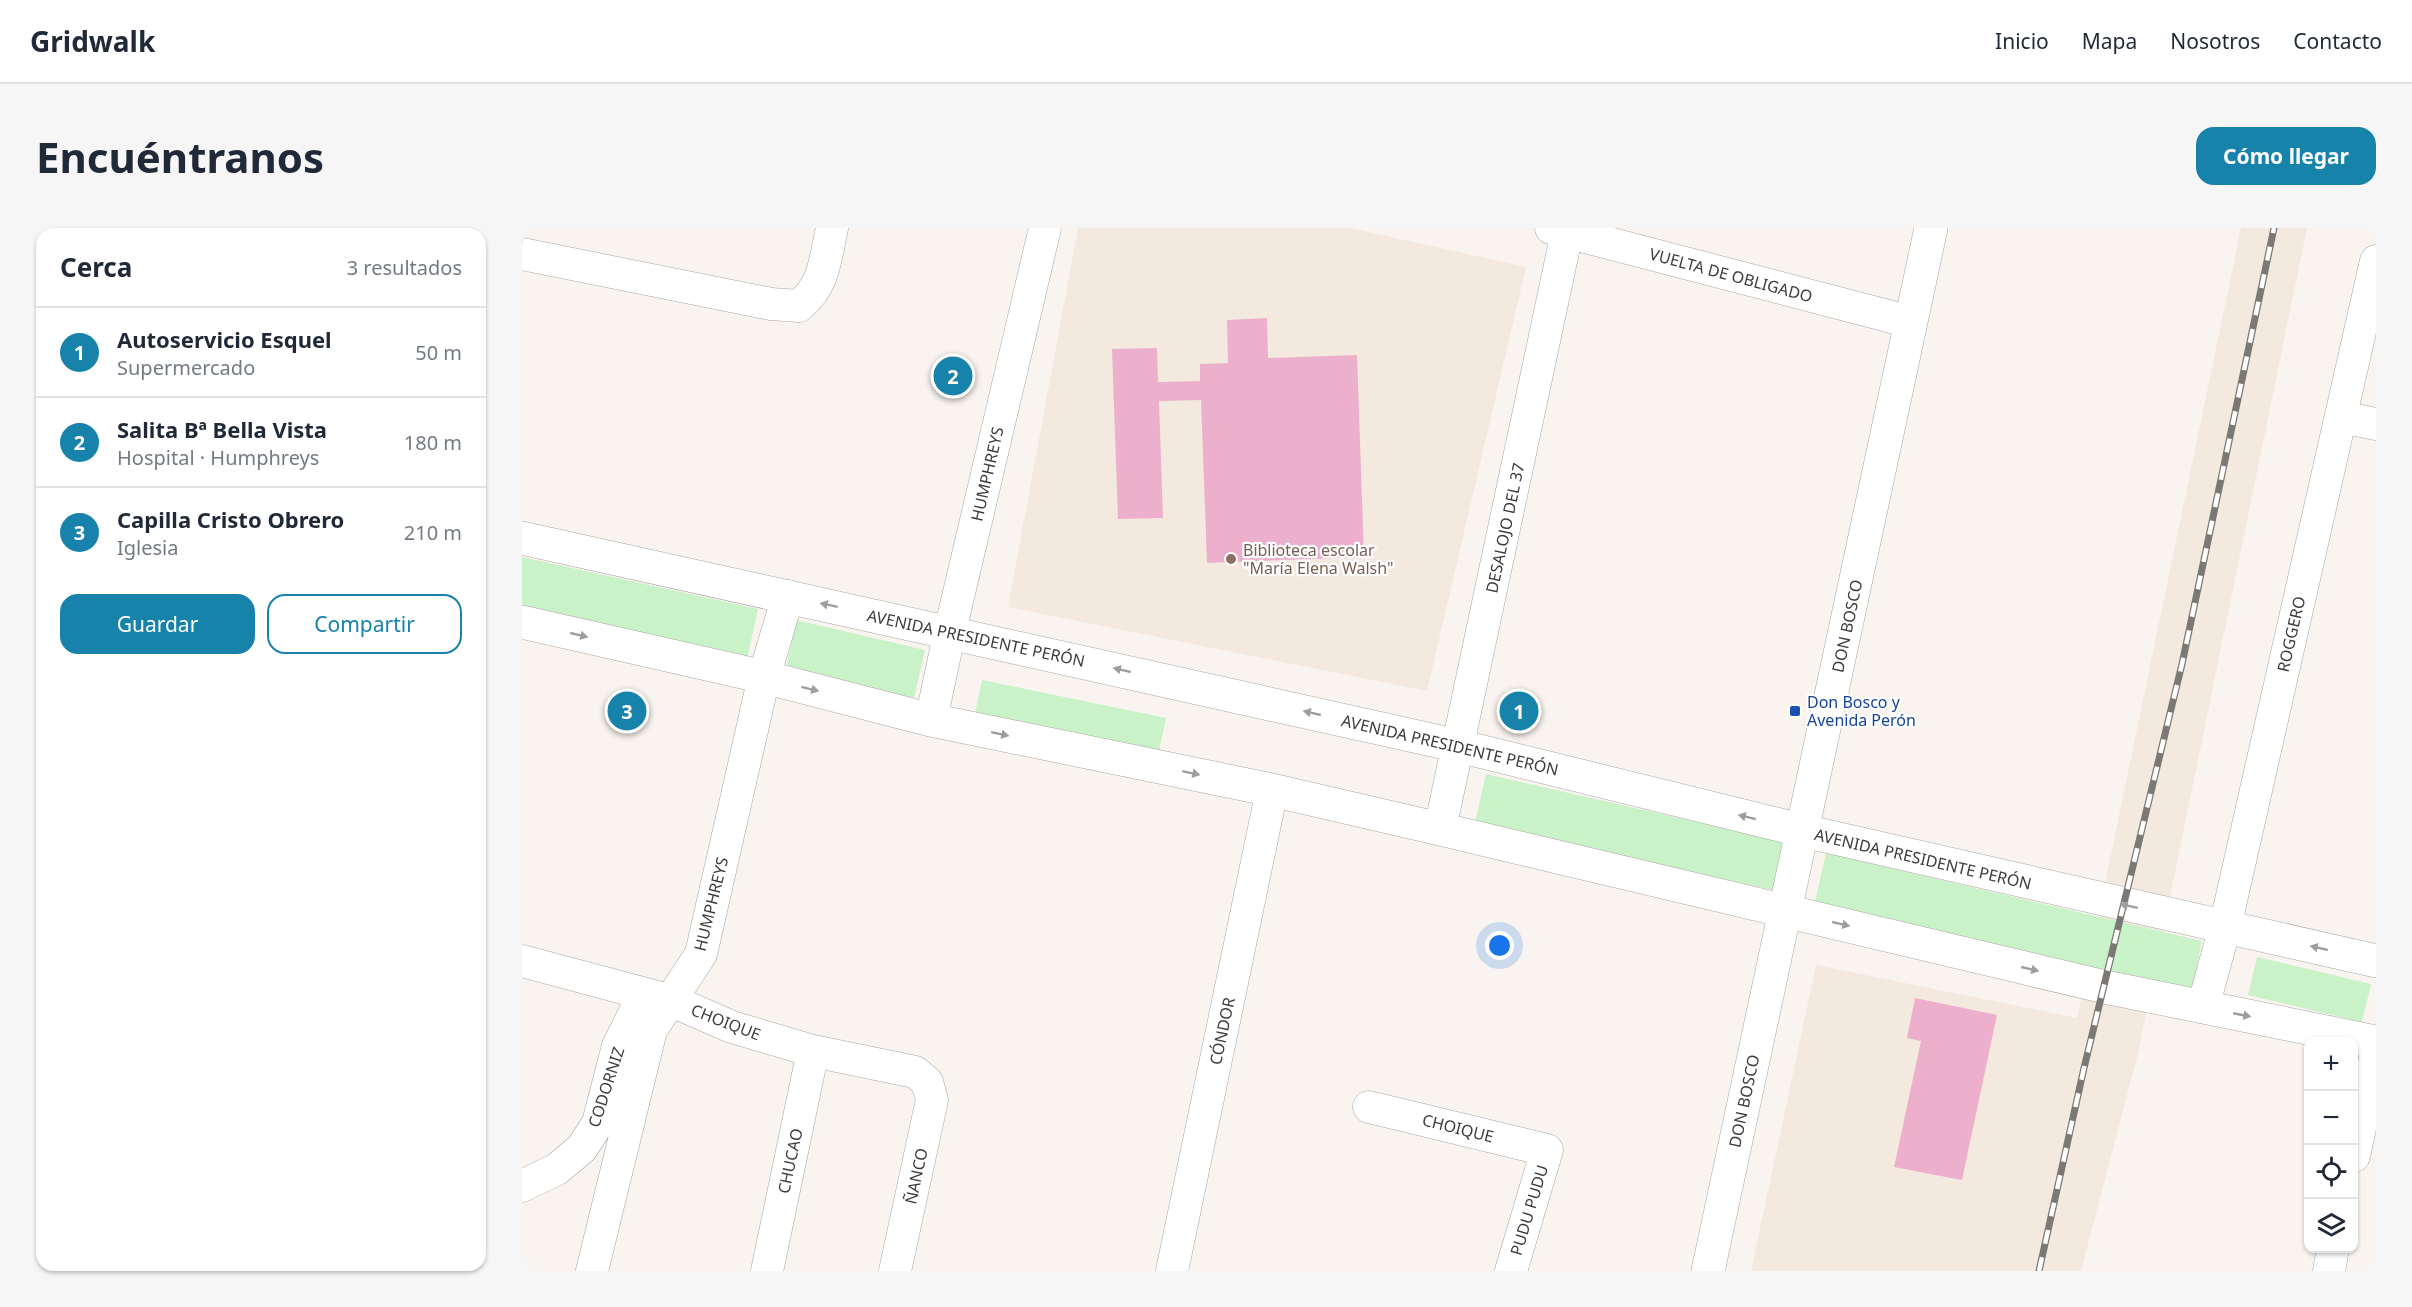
<!DOCTYPE html>
<html lang="es">
<meta charset="utf-8">
<style>
:root{--surface:#fff;--page:#f6f6f7;--text:#1f2937;--muted:#747a83;--line:#e0e1e3;--accent:#1782aa}
body{margin:0;font-family:"Noto Sans",sans-serif;background:var(--page);color:var(--text)}
.controls{position:absolute;right:18px;bottom:18px;display:grid;overflow:hidden;border-radius:12px;box-shadow:0 2px 4px #0004}
.controls button{width:54px;height:54px;display:grid;place-items:center;padding:0;border:0;border-bottom:2px solid var(--line);background:var(--surface);color:var(--text);font:30px sans-serif}
.you{position:absolute;left:978px;top:718px;width:21px;height:21px;margin:-15px;border:4px solid #fff;border-radius:50%;background:#1a73e8;box-shadow:0 0 0 9px #1a73e833}
.badge{display:grid;place-items:center;width:39px;height:39px;border-radius:50%;background:var(--accent);color:#fff;font-size:20px;font-weight:700}
.pin{position:absolute;translate:-50% -50%;border:3px solid #fff;box-shadow:0 2px 6px #0006}
.list{margin:0;padding:0;list-style:none}
h2{display:flex;justify-content:space-between;align-items:center;height:78px;margin:0;padding:0 24px;font-size:26px}
h2 small{font-size:20px;font-weight:400;color:var(--muted)}
.list li{display:grid;grid-template-columns:39px 1fr auto;gap:18px;align-items:center;box-sizing:border-box;height:90px;padding:0 24px;border-top:2px solid var(--line)}
.list b{display:block;font-size:22px;white-space:nowrap}
.list p{margin:0;font-size:20px;white-space:nowrap;color:var(--muted)}
.list em{font-size:20px;font-style:normal;color:var(--muted)}
.actions{display:flex;gap:12px;padding:18px 24px}
.actions a{flex:1;padding:14px 0;border:2px solid var(--accent);border-radius:18px;text-align:center;font-size:21px;color:var(--accent)}
.actions .main{background:var(--accent);color:#fff}
.icon{flex:none;width:33px;height:33px;fill:none;stroke:currentColor;stroke-width:2;stroke-linecap:round;stroke-linejoin:round}
.map{position:relative;flex:none;width:1854px;height:1043px;overflow:hidden;border-radius:18px}
header{display:flex;align-items:center;gap:36px;box-sizing:border-box;height:84px;padding:0 30px;background:var(--surface);border-bottom:2px solid var(--line)}
header strong{font-size:28px}
nav{display:flex;gap:33px;margin-inline-start:auto;font-size:21px}
.intro{display:flex;align-items:center;justify-content:space-between;box-sizing:border-box;height:144px;padding:0 36px}
h1{margin:0;font-size:42px}
.button{padding:15px 27px;border-radius:18px;background:var(--accent);color:#fff;font-size:21px;font-weight:700}
main{display:flex;gap:36px;padding:0 36px}
aside{flex:1;background:var(--surface);border-radius:18px;box-shadow:0 2px 4px #0004}
.map>svg:first-child{display:block}
.built{fill:#f4e9de}
.green{fill:#c9f2c9}
.building{fill:#ecb0cd}
.lines{fill:none;stroke-linecap:round;stroke-linejoin:round}
.minor-casing{stroke:#aaa5a1;stroke-width:33}
.tertiary-casing{stroke:#aaa5a1;stroke-width:34}
.minor{stroke:#fff;stroke-width:32}
.tertiary{stroke:#fff;stroke-width:33}
.rail-casing{stroke:#7b7875;stroke-width:7}
.rail{stroke:#fff;stroke-width:4.5;stroke-dasharray:14;stroke-linecap:butt}
.oneway{fill:#9e9e9c}
.education-dot{fill:#8d6e63;stroke:#fff;stroke-width:2}
.transit-dot{fill:#1a4fb4;stroke:#fff;stroke-width:2}
.labels{text-anchor:middle;dominant-baseline:central;stroke-width:4.5;stroke-linejoin:round;paint-order:stroke}
.street-label{font-size:16px;fill:#3e3c3a;stroke:#fff}
.education-label{font-size:16px;fill:#785e54;stroke:#fff;text-anchor:start}
.transit-label{font-size:16px;fill:#164399;stroke:#fff;text-anchor:start}
</style>
<header>
<strong>Gridwalk</strong>
<nav><a>Inicio</a><a>Mapa</a><a>Nosotros</a><a>Contacto</a></nav>
</header>
<div class="intro"><h1>Encuéntranos</h1><a class="button">Cómo llegar</a></div>
<main>
<aside>
<h2>Cerca<small>3 resultados</small></h2>
<ul class="list">
<li><span class="badge">1</span><div><b>Autoservicio Esquel</b><p>Supermercado</p></div><em>50 m</em></li>
<li><span class="badge">2</span><div><b>Salita Bª Bella Vista</b><p>Hospital · Humphreys</p></div><em>180 m</em></li>
<li><span class="badge">3</span><div><b>Capilla Cristo Obrero</b><p>Iglesia</p></div><em>210 m</em></li>
</ul>
<div class="actions"><a class="main">Guardar</a><a>Compartir</a></div>
</aside>
<div class="map">
<svg width="1854" height="1043" viewBox="0 0 1854 1043">
<rect width="100%" height="100%" fill="#f9f4ef"/>
<path class="built" d="M556,0H828L1004,39L905,463L486,379Z
M1719,0H1785L1616,825L1559,1043H1229L1294,737L1555,790Z"/>
<path class="green" d="M0,329L236,381L225,431L0,380Z
M274,392L403,422L392,470L264,441Z
M460,452L644,490L636,528L452,490Z
M964,546L1262,614L1251,662L953,595Z
M1304,625L1680,713L1670,762L1293,674Z
M1735,729L1849,756L1840,794L1726,767Z"/>
<path class="building" d="M745,90L746,130L835,127L842,329L685,335L679,172L637,173L641,290L596,291L590,121L635,120L636,154L678,153V136L706,135L705,92Z
M1393,770L1475,787L1440,952L1372,939L1399,813L1385,810Z"/>
<g class="lines">
<defs>
<path id="minor" d="M1029,0L1389,94
M0,26L249,76L277,78C303,57 303,31 310,0
M1819,189L1854,196
M409,492L428,403L523,0
M918,601L1046,0
M0,733L150,773L210,799L291,823L393,844L405,854L410,872L373,1043
M1681,779L1703,699L1854,33
M847,879L1025,922L989,1043
M1832,928L1854,825
M0,958L35,941L60,920L76,895L96,818L122,766
M70,1043L129,802L179,726L242,449L266,368
M245,1043L291,823
M650,1043L750,562
M1807,1043L1811,1020"/>
<path id="tertiary" d="M0,310L937,518L1282,603L1854,733
M0,394L242,449L409,492L750,562L918,601L1583,759L1854,814
M1186,1043L1409,0"/>
</defs>
<use href="#minor" class="minor-casing"/>
<use href="#tertiary" class="tertiary-casing"/>
<use href="#minor" class="minor"/>
<use href="#tertiary" class="tertiary"/>
<defs>
<path id="rail" d="M1517,1043L1562,840L1660,436L1752,0"/>
</defs>
<use href="#rail" class="rail-casing"/>
<use href="#rail" class="rail"/>
</g>
<defs><path id="oneway-solid" d="M-6-.8H1V-3.2L6.5 0L1 3.2V.8H-6Z" transform="scale(1.5)"/></defs>
<g class="oneway">
<use href="#oneway-solid" transform="translate(307 377) rotate(-168)"/>
<use href="#oneway-solid" transform="translate(57 407) rotate(13)"/>
<use href="#oneway-solid" transform="translate(600 442) rotate(-167)"/>
<use href="#oneway-solid" transform="translate(288 461) rotate(14)"/>
<use href="#oneway-solid" transform="translate(790 485) rotate(-167)"/>
<use href="#oneway-solid" transform="translate(478 506) rotate(12)"/>
<use href="#oneway-solid" transform="translate(669 545) rotate(12)"/>
<use href="#oneway-solid" transform="translate(1225 589) rotate(-166)"/>
<use href="#oneway-solid" transform="translate(1607 678) rotate(-168)"/>
<use href="#oneway-solid" transform="translate(1319 696) rotate(13)"/>
<use href="#oneway-solid" transform="translate(1797 720) rotate(-167)"/>
<use href="#oneway-solid" transform="translate(1508 741) rotate(13)"/>
<use href="#oneway-solid" transform="translate(1720 787) rotate(11)"/>
</g>
<circle class="education-dot" cx="709" cy="331" r="6"/>
<rect class="transit-dot" x="1267" y="477" width="12" height="12" rx="3"/>
<g class="labels">
<g class="street-label">
<text transform="translate(1209 47) rotate(15)">VUELTA DE OBLIGADO</text>
<text transform="translate(465 246) rotate(-77)">HUMPHREYS</text>
<text transform="translate(983 300) rotate(-78)">DESALOJO DEL 37</text>
<text transform="translate(1325 398) rotate(-78)">DON BOSCO</text>
<text transform="translate(1769 406) rotate(-77)">ROGGERO</text>
<text transform="translate(454 410) rotate(12)">AVENIDA PRESIDENTE PERÓN</text>
<text transform="translate(928 517) rotate(13)">AVENIDA PRESIDENTE PERÓN</text>
<text transform="translate(1401 631) rotate(13)">AVENIDA PRESIDENTE PERÓN</text>
<text transform="translate(189 676) rotate(-76)">HUMPHREYS</text>
<text transform="translate(204 794) rotate(21)">CHOIQUE</text>
<text transform="translate(700 803) rotate(-78)">CÓNDOR</text>
<text transform="translate(84 859) rotate(-72)">CODORNIZ</text>
<text transform="translate(1222 873) rotate(-78)">DON BOSCO</text>
<text transform="translate(936 900) rotate(14)">CHOIQUE</text>
<text transform="translate(268 933) rotate(-78)">CHUCAO</text>
<text transform="translate(394 948) rotate(-78)">ÑANCO</text>
<text transform="translate(1007 982) rotate(-73)">PUDU PUDU</text>
</g>
<g class="education-label">
<text x="721" y="322">Biblioteca escolar<tspan x="721" dy="18">"María Elena Walsh"</tspan></text>
</g>
<g class="transit-label">
<text x="1285" y="474">Don Bosco y<tspan x="1285" dy="18">Avenida Perón</tspan></text>
</g>
</g>
</svg>
<div class="controls">
<button>+</button>
<button>−</button>
<button><svg class="icon" aria-label="locate" viewBox="0 0 24 24"><circle cx="12" cy="12" r="6"/><path d="M12 2v4M12 18v4M2 12h4M18 12h4"/></svg></button>
<button><svg class="icon" aria-label="layers" viewBox="0 0 24 24"><path d="M12 4l9 5-9 5-9-5zM3 14l9 5 9-5"/></svg></button>
</div>
<div class="you"></div>
<div class="pin badge" style="left:997px;top:483px">1</div>
<div class="pin badge" style="left:431px;top:148px">2</div>
<div class="pin badge" style="left:105px;top:483px">3</div>
</div>
</main>
